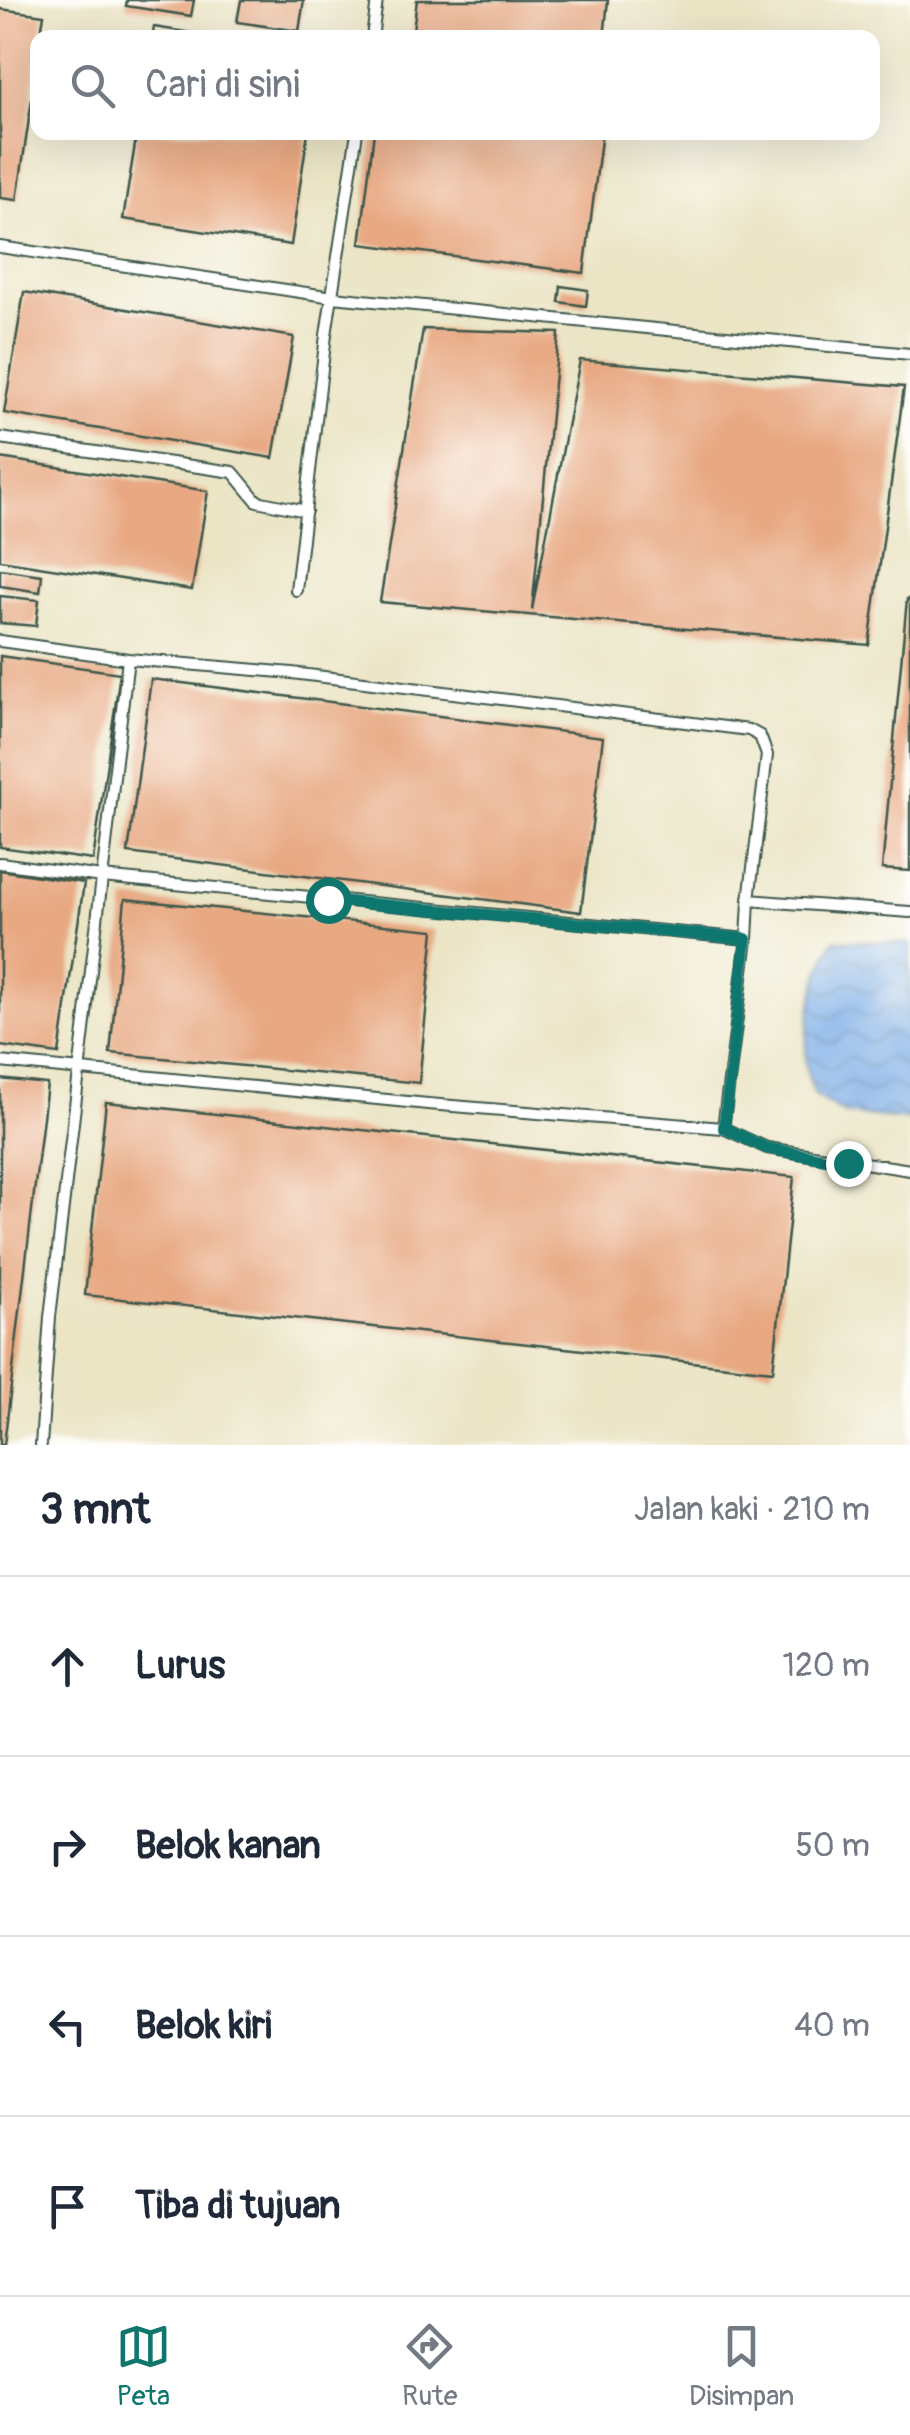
<!DOCTYPE html>
<html lang="id">
<meta charset="utf-8">
<style>
:root{--surface:#fff;--page:#f2f2f3;--text:#1f2937;--muted:#747a83;--line:#e0e1e3;--accent:#0f766e}
body{margin:0;font-family:Pangolin,sans-serif;background:var(--page);color:var(--text)}
.stop{position:absolute;width:30px;height:30px;margin:-22px;border:8px solid #0f766e;border-radius:50%;background:#fff}
.stop.end{background:#0f766e;border-color:#fff;box-shadow:0 2px 10px #0008}
.list{margin:0;padding:0;list-style:none}
h2{display:flex;justify-content:space-between;align-items:center;height:130px;margin:0;padding:0 40px;font-size:42px}
h2 small{font-size:32px;font-weight:400;color:var(--muted)}
.list li{display:grid;grid-template-columns:65px 1fr auto;gap:30px;align-items:center;box-sizing:border-box;height:180px;padding:0 40px;border-top:2px solid var(--line)}
.list b{display:block;font-size:38px;white-space:nowrap}
.list em{font-size:32px;font-style:normal;color:var(--muted)}
.icon{flex:none;width:55px;height:55px;fill:none;stroke:currentColor;stroke-width:2;stroke-linecap:round;stroke-linejoin:round}
.map{position:relative;flex:none;width:910px;height:1445px;overflow:hidden}
.search{position:absolute;background:var(--surface);box-shadow:0 10px 40px #0002;left:30px;right:30px;top:30px;height:110px;display:flex;align-items:center;gap:25px;box-sizing:border-box;padding:0 35px;border-radius:20px;color:var(--muted);font-size:38px}
.sheet{height:850px;background:var(--surface)}
nav{display:flex;justify-content:space-around;align-items:center;box-sizing:border-box;height:140px;border-top:2px solid var(--line);background:var(--surface);font-size:28px;color:var(--muted)}
nav a{display:grid;justify-items:center;gap:5px}
nav .on{color:var(--accent)}
.map>svg:first-child{display:block}
.water{fill:url(#water-waves);stroke:#4e768e;stroke-width:2.5}
.building{fill:#e8a882}
.lines{fill:none;stroke-linecap:round;stroke-linejoin:round}
.lane-casing{stroke:#3e564a;stroke-width:14}
.lane{stroke:#fff;stroke-width:10}
.route{stroke:#0f766e;stroke-width:12}
</style>
<div class="map">
<svg width="910" height="1445" viewBox="0 0 910 1445">
<defs>
<pattern id="water-waves" width="16" height="10" patternUnits="userSpaceOnUse" patternTransform="scale(2.5)"><rect width="16" height="10" fill="#7eafe9"/><path d="M0 5q4-4 8 0t8 0" fill="none" stroke="#6790be"/></pattern>
</defs>
<rect width="100%" height="100%" fill="#fdfcf7"/>
<filter id="ink" filterUnits="userSpaceOnUse"><feTurbulence type="fractalNoise" baseFrequency=".01" numOctaves="2"/><feDisplacementMap in="SourceGraphic" scale="20" xChannelSelector="R" yChannelSelector="G"/><feConvolveMatrix kernelMatrix="1 2 1 2 8 2 1 2 1" color-interpolation-filters="sRGB"/></filter>
<filter id="wash" filterUnits="userSpaceOnUse"><feTurbulence type="fractalNoise" baseFrequency=".0048" numOctaves="4" result="noise"/><feDisplacementMap in="SourceGraphic" scale="40" xChannelSelector="R" yChannelSelector="G"/><feGaussianBlur stdDeviation="2.25" result="paint"/><feColorMatrix in="noise" values="0 0 0 0 0 0 0 0 0 0 0 0 0 0 0 0 0 1.4 0 .05"/><feComposite in="paint" operator="in"/></filter>
<g filter="url(#wash)">
<rect width="100%" height="100%" fill="#ebe5c6"/>
<path class="water" d="M835,940L910,944V1120L845,1114L815,1095C811,1085 807,1075 806,1064C805,1031 816,967 835,940Z"/>
<g id="blocks">
<path class="building" d="M127,0H194L191,16L126,6Z
M241,0H304L299,31L237,22Z
M417,0H608L604,38H412Z
M0,9L44,15L40,38H38V58L17,200L0,198Z
M154,27L205,35V38H152Z
M137,132H308L291,245L123,219Z
M374,132H602L584,273L360,244Z
M561,286L588,290L586,306L559,302Z
M24,292L294,337L273,458L4,413Z
M423,329L559,333L532,610L580,360L904,387L869,645L380,602Z
M0,458L208,491L192,590L0,560Z
M0,569L42,575L40,592L0,586Z
M0,596L39,600L36,626L0,623Z
M907,599H910V871L882,869Z
M0,656L120,673L93,860L0,847Z
M151,679L603,737L581,912L128,853Z
M0,870L84,883L59,1054L0,1046Z
M125,899L434,930L419,1083L110,1053Z
M0,1079L47,1084L4,1445H0Z
M106,1102L794,1177L773,1371L85,1295Z"/>
</g>
</g>
<g filter="url(#ink)">
<use href="#blocks" fill-opacity="0" stroke="#3e564a" stroke-width="2.5"/>
<g class="lines">
<defs>
<path id="lane" d="M372,38L377,0
M0,247L333,297L910,354
M0,438L233,472L257,501L306,511
M296,590L326,335L357,132
M0,641L128,659L292,673L749,730L760,736L767,755L749,900L910,912
M0,863L102,877L747,939L749,900
M747,939L723,1128L767,1148L910,1170
M0,1062L428,1104L723,1128
M41,1445L50,1317L128,659"/>
</defs>
<use href="#lane" class="lane-casing"/>
<use href="#lane" class="lane"/>
</g>
</g>
<g class="lines" filter="url(#ink)">
<path class="route" d="M328,900L746,939L724,1128L766,1148L848,1163"/>
</g>
</svg>
<div class="stop" style="left:328px;top:900px"></div>
<div class="stop end" style="left:848px;top:1163px"></div>
<div class="search"><svg class="icon" aria-label="search" viewBox="0 0 24 24"><circle cx="10" cy="10" r="6"/><path d="M15 15l6 6"/></svg>Cari di sini</div>
</div>
<section class="sheet">
<h2>3 mnt<small>Jalan kaki · 210 m</small></h2>
<ul class="list">
<li><svg class="icon" aria-label="ahead" viewBox="0 0 24 24"><path d="M12 20V5M6 11l6-6 6 6"/></svg><div><b>Lurus</b></div><em>120 m</em></li>
<li><svg class="icon" aria-label="right" viewBox="0 0 24 24"><path d="M7 20v-9h11M14 6l5 5-5 5"/></svg><div><b>Belok kanan</b></div><em>50 m</em></li>
<li><svg class="icon" aria-label="left" viewBox="0 0 24 24"><path d="M17 20v-9H6M10 6l-5 5 5 5"/></svg><div><b>Belok kiri</b></div><em>40 m</em></li>
<li><svg class="icon" aria-label="arrive" viewBox="0 0 24 24"><path d="M6 21V4h12l-3 4 3 4H6"/></svg><div><b>Tiba di tujuan</b></div></li>
</ul>
</section>
<nav>
<a class="on"><svg class="icon" aria-label="map" viewBox="0 0 24 24"><path d="M3 6l6-2 6 2 6-2v14l-6 2-6-2-6 2zM9 4v14M15 6v14"/></svg>Peta</a>
<a><svg class="icon" aria-label="directions" viewBox="0 0 24 24"><path d="M12 3l9 9-9 9-9-9zM9 14v-3h6M13 9l2 2-2 2"/></svg>Rute</a>
<a><svg class="icon" aria-label="saved" viewBox="0 0 24 24"><path d="M7 4h10v16l-5-4-5 4z"/></svg>Disimpan</a>
</nav>
